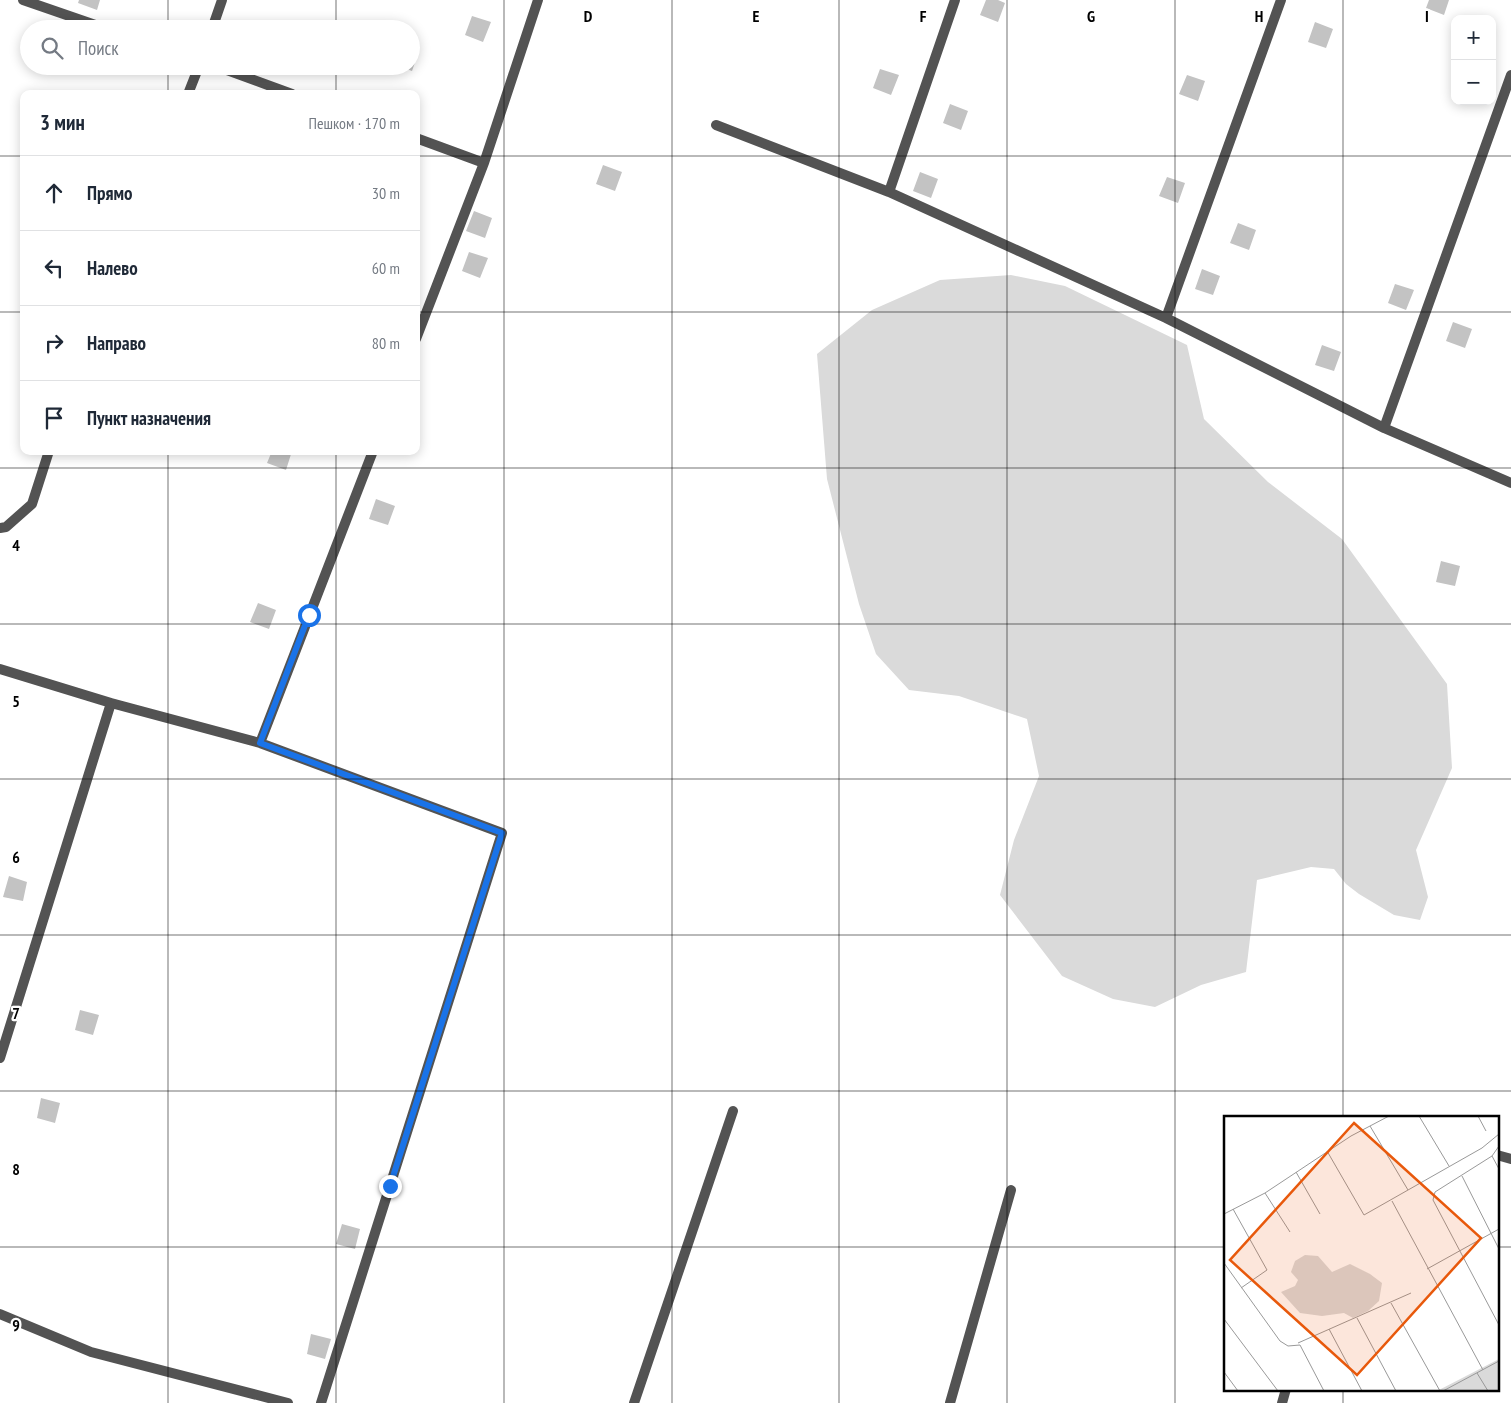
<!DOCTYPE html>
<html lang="ru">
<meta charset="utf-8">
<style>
:root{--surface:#fff;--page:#f2f2f3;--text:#1f2937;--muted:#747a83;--line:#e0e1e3}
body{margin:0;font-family:"PT Sans Narrow",sans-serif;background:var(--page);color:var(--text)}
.controls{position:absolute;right:15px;top:15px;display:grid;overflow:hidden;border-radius:10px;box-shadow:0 2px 12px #0003}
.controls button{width:45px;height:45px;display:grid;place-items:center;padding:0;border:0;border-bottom:1px solid var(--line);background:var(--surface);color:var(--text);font:25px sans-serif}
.stop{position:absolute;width:15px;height:15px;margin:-11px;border:4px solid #1a73e8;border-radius:50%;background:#fff}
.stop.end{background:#1a73e8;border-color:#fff;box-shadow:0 1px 5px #0008}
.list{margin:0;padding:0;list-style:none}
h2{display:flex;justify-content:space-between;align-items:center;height:65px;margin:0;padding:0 20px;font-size:21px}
h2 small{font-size:16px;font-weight:400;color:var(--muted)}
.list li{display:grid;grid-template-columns:32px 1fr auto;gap:15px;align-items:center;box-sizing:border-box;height:75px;padding:0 20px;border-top:1px solid var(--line)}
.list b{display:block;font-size:19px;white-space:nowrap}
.list em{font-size:16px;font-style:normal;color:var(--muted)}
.icon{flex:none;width:28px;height:28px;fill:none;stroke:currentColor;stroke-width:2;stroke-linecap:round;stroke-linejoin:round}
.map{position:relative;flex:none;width:1511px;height:1403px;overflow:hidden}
.search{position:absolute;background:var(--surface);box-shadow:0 2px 12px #0003;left:20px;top:20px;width:400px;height:55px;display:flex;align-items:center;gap:12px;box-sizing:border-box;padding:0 18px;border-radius:28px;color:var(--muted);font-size:19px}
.panel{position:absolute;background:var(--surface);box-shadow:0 2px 12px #0003;left:20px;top:90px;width:400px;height:365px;border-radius:10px}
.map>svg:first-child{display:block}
.green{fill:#dadada}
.building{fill:#c3c3c3}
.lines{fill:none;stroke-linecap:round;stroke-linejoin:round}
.lane{stroke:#535353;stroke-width:10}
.route{stroke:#1a73e8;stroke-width:6}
.grid{fill:none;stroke:#000;stroke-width:1;stroke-opacity:0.55}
.inset-road{fill:none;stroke:#999;stroke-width:1}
.view{fill:#e8590c;fill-opacity:0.15;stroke:#e8590c;stroke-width:2.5}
.inset-edge{fill:none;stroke:#000;stroke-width:2.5}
.grid-label{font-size:16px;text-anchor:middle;font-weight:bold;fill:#000;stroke:#fff;stroke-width:4.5;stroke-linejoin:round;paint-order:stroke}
</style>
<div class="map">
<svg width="1511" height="1403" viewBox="0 0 1511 1403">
<rect width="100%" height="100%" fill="#fff"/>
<path class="green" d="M1011,275L1065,286L1187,345L1204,419L1268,482L1342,539L1447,684L1452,768L1416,850L1428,897L1420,920L1394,915L1359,894L1346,884L1334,869L1311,867L1257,880L1246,972L1201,985L1155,1007L1113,999L1062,976L1000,895L1014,840L1039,776L1027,719L959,696L909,690L876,654L859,604L827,479L817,354L872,310L940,280Z"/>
<path class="building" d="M79,0H100L97,10L78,3Z
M986,0H998L1005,3L998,22L980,15Z
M1429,0H1449L1444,15L1426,8Z
M472,16L491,22L483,42L465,35Z
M1315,22L1333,29L1326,48L1308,42Z
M411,48L419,51L412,71L401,67L411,66Z
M880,69L899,75L891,95L873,88Z
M1187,75L1205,81L1198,101L1179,94Z
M950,104L968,111L961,130L943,123Z
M603,165L622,172L615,191L596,184Z
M920,172L938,179L931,198L913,191Z
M1167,177L1185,183L1178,203L1159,196Z
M474,211L492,218L485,238L466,231Z
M1238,223L1256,230L1249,250L1230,243Z
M469,252L488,258L480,278L462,271Z
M1202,269L1220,276L1213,295L1195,289Z
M1395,284L1414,290L1406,310L1388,303Z
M1453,322L1472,329L1465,348L1446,341Z
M1322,345L1341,352L1334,371L1315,365Z
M272,451H292L286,470L267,463Z
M376,499L395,506L388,525L369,519Z
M1441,561L1460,566L1455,586L1436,582Z
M258,603L276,610L269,629L250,622Z
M9,876L27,882L23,901L3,897Z
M80,1010L99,1015L93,1035L75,1030Z
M41,1098L60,1103L55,1123L37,1118Z
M342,1224L360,1229L355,1249L336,1244Z
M311,1334L331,1339L325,1359L307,1354Z"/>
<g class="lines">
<path class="lane" d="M23,0L107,29
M212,29L222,0
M216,66L292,94
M188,94L199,66
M716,125L889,192L1166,318L1384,428L1511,483
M416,138L484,163
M889,192L955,0
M1166,318L1281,0
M416,339L484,163L538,0
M1384,428L1511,75
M0,528L6,527L32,504L49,451
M0,669L111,703L260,743L502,833L321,1403
M260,743L373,451
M0,1058L111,703
M1497,1155L1511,1159
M0,1314L91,1352L288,1403
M634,1403L733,1111
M950,1403L1011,1190
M1282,1403L1286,1389"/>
</g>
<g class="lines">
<path class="route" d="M309,615L260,743L502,833L390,1186"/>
</g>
<path class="grid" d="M168,0V29M336,0V29M504,0V1403M672,0V1403M839,0V1403M1007,0V1403M1175,0V1403M1343,0V1117M168,66V94M336,66V94M0,156H24M416,156H1511M0,312H24M416,312H1511M168,451V1403M336,451V1403M0,468H1511M0,624H1511M0,779H1511M0,935H1511M0,1091H1511M0,1247H1225M1497,1247H1511M1343,1389V1403"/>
<g transform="translate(1224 1116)">
<rect width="275" height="275" fill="#fff"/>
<path d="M81,139L94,140L108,156L126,148L146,158L158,167L155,185L144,195L129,202L120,197L98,200L76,197L57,176L71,170L74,164L67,156L71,145ZM275,243V275H213Z" fill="#dadada"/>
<path class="inset-road" d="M195,0L225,50M254,0L262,15M146,10L184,74M275,30L268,40L275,53M103,35L140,99L258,32L275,18M268,40L211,76L209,84L275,209M72,56L96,98M238,60L275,133M41,77L66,116M168,85L259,254M9,93L43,154L17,172M0,98L41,77L127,20L165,0M0,147L56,225L64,230L76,229L100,275M203,153L275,113M167,187L216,275M133,202L172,275M0,203L54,275M105,213L138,275M74,227L187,177M0,256L14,275M253,257L264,275M219,275L275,245"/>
<path class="view" d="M130,7L257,122L133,259L6,144Z"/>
<rect width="275" height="275" class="inset-edge"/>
</g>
<g class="grid-label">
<text x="588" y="22">D</text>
<text x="756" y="22">E</text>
<text x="923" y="22">F</text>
<text x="1091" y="22">G</text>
<text x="1259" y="22">H</text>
<text x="1427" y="22">I</text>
<text x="16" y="551">4</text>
<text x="16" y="707">5</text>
<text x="16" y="863">6</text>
<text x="16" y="1019">7</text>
<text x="16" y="1175">8</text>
<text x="16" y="1331">9</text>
</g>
</svg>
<div class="controls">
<button>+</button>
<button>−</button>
</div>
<div class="stop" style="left:309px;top:615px"></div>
<div class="stop end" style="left:390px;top:1186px"></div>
<div class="search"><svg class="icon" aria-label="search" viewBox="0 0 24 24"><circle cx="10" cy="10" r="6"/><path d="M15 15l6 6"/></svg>Поиск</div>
<section class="panel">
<h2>3 мин<small>Пешком · 170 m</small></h2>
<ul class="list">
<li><svg class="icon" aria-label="ahead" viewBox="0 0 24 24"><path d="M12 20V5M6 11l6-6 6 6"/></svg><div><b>Прямо</b></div><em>30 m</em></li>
<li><svg class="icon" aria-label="left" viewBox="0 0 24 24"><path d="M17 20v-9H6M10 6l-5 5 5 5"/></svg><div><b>Налево</b></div><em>60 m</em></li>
<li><svg class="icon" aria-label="right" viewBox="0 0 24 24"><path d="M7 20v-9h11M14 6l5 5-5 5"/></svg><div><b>Направо</b></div><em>80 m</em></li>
<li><svg class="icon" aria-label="arrive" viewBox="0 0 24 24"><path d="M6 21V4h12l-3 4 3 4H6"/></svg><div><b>Пункт назначения</b></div></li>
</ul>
</section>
</div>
